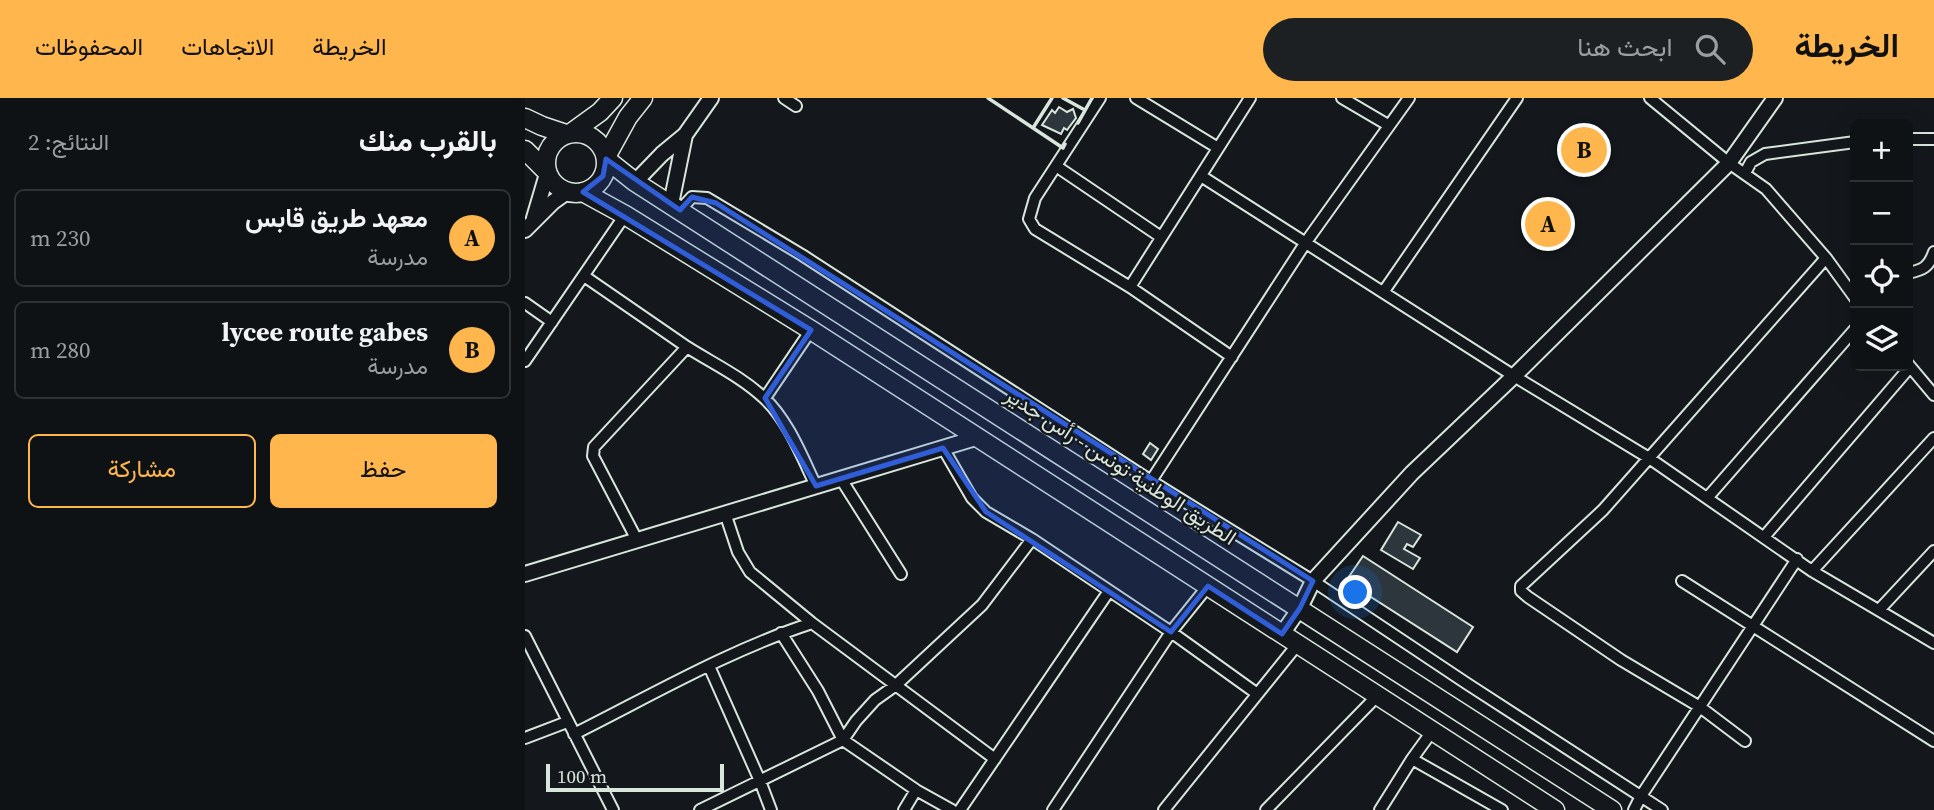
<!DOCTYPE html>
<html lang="ar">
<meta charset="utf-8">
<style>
:root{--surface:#0f1215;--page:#1d2022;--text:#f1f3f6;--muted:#9b9ea0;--line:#2f3234;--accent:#ffb74d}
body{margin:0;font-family:"Source Serif 4",Vazirmatn,serif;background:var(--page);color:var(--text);direction:rtl}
.controls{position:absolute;right:21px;top:21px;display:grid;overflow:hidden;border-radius:10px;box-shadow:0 7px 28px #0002}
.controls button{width:63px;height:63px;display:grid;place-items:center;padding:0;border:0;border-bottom:2px solid var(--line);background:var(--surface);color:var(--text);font:35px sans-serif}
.scale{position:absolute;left:21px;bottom:18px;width:178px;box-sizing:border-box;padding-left:7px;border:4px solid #d8e6dc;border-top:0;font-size:19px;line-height:24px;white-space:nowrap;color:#d8e6dc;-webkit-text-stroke:5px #14181c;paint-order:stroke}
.you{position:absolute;left:831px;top:495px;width:24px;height:24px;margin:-18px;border:5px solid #fff;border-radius:50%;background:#1a73e8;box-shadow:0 0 0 10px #1a73e833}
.badge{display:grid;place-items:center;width:46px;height:46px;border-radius:50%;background:var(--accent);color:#111;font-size:23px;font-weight:700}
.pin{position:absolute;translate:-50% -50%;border:4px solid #fff;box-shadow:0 2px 7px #0006}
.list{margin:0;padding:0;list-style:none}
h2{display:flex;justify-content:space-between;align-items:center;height:91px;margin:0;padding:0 28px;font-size:30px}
h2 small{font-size:23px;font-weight:400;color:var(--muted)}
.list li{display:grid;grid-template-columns:46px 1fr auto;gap:21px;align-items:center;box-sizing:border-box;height:98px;margin:0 14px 14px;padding:0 14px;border:2px solid var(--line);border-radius:10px}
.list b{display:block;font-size:26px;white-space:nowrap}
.list p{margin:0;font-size:23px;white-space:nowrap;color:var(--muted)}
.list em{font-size:23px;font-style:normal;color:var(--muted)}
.actions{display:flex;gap:14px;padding:21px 28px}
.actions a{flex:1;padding:16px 0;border:2px solid var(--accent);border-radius:10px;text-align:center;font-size:24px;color:var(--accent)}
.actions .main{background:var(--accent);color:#111}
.icon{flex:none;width:38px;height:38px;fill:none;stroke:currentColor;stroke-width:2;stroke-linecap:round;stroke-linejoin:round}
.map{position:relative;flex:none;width:1409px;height:712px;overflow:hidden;direction:ltr}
header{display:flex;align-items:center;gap:42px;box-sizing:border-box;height:98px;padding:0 35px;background:var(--accent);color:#111}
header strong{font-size:33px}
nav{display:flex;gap:38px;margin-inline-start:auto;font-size:24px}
.search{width:490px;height:63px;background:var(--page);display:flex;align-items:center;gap:18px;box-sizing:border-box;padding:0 24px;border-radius:38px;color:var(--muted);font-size:26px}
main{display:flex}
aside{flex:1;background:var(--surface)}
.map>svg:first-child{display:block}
.building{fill:#2c363c;stroke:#d8e6dc;stroke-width:2}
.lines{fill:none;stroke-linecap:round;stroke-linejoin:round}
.minor-casing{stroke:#d8e6dc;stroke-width:14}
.tertiary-casing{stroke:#d8e6dc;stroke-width:18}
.primary-casing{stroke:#d8e6dc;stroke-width:21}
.trunk-casing{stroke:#d8e6dc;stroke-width:21}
.minor{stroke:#14181c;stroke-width:10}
.tertiary{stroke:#14181c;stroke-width:14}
.primary{stroke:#14181c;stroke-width:18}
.trunk{stroke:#14181c;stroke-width:18}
.wall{stroke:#d8e6dc;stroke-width:3.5}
.marked{fill:#305dd8;fill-opacity:0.2;stroke:#305dd8;stroke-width:5;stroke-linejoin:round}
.labels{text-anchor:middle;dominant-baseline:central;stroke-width:5;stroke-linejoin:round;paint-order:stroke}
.street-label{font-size:21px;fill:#d8e6dc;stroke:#14181c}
</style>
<header>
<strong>الخريطة</strong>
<div class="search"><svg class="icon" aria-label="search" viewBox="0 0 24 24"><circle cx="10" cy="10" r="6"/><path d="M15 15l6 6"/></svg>ابحث هنا</div>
<nav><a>الخريطة</a><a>الاتجاهات</a><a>المحفوظات</a></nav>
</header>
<main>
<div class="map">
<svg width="1409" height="712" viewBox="0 0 1409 712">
<rect width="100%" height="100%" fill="#14181c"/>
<path class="building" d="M534,9L542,14L548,11L551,20L542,32L539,30L536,36L517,27L527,12L530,15Z
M625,345L633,351L626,362L618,356Z
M873,424L896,437L888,449L882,446L879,451L895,460L888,471L856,452Z
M838,458L948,529L932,554L821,483Z"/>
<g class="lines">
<defs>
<path id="minor" d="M259,0L271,8
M575,0L510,100L504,121L510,131L605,189L707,259
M611,0L693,50
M817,0L863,27
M1125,0L1204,65L1241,91L1301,160L1330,200
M1383,41H1409
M531,68L636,139
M1220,75L1226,64L1240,56L1330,44
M676,78L989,278L1124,360L1287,473L1409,545
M155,112L167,99L182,100L277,157L626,383L788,483L941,585L1137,712
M1383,175C1398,172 1404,169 1409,154
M59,178L162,249
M605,189L725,0
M859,193L992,0
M0,205L27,224
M0,263L100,117
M1383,266L1409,297
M240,300L286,232
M418,350L447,400L461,414L507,441L646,534L731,595
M316,381L376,476
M626,383L781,144L884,0
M1183,399L1330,231
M200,415L213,454L225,474L287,525L470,661
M1239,439L1385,269
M112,442L68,358L69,349L162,249C187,265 217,279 239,300C263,322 277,359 291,388
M1287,473L1409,340
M1157,483L1409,643
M1354,512L1409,453
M256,535L293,593L318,642L391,692L427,712
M0,538L88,712
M184,568L235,683L246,712
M49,636C127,597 204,552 287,525
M0,640L42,624
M1220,643L1175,609L1096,562L1003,499L996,493V488L1078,412L1301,160
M887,661L977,712
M175,712L318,642L331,623L350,602L371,587L457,507L507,441
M379,712L391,692
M435,712L584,493
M528,712L646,534L683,488
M639,712L772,547
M741,712L853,597
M855,712L887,661L908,632
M1109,712L1116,698L1272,461"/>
<path id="tertiary" d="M110,84L137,56L160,37L186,0
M146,106L160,37
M9,120L22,76
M0,132L28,104L42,94
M0,476L454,339
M757,536L775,510L788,483L887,375L989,278L1204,65L1250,0"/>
<path id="primary" d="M0,20L17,28L41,36
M21 65a30 30 0 1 1 60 0a30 30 0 1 1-60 0Z
M0,52L22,74
M81,61L110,84L1087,712
M58,94L100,117L286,232L1030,712"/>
<path id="trunk" d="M46,35L75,14L88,0
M81,59L103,19L118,0"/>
</defs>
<use href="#minor" class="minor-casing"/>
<use href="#tertiary" class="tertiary-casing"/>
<use href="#primary" class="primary-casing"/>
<use href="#trunk" class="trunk-casing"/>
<use href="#minor" class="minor"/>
<use href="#tertiary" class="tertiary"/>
<use href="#primary" class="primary"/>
<use href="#trunk" class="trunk"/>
<path class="wall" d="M463,0L538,50L540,46
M538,0L558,11
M553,25L567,0
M508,30L527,0"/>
</g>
<path class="marked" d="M81,61L155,112L167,99L191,105L788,483L775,510L757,536L683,488L646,534L461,414L418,350L291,388L240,300L286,232L58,94L78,78Z"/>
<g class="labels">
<g class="street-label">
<text transform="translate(596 368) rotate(33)">الطريق الوطنية تونس - رأس جدير</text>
</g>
</g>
</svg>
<div class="controls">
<button>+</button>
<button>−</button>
<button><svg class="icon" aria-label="locate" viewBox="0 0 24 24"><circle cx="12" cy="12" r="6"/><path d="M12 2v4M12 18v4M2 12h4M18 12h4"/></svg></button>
<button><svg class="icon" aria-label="layers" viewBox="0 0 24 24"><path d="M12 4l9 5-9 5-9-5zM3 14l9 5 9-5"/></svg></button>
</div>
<div class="scale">100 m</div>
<div class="you"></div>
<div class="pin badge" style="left:1023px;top:126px">A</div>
<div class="pin badge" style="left:1059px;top:52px">B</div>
</div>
<aside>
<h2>بالقرب منك<small>النتائج: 2</small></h2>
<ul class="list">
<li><span class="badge">A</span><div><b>معهد طريق قابس</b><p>مدرسة</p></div><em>230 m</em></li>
<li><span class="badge">B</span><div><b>lycee route gabes</b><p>مدرسة</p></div><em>280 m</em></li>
</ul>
<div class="actions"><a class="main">حفظ</a><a>مشاركة</a></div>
</aside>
</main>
